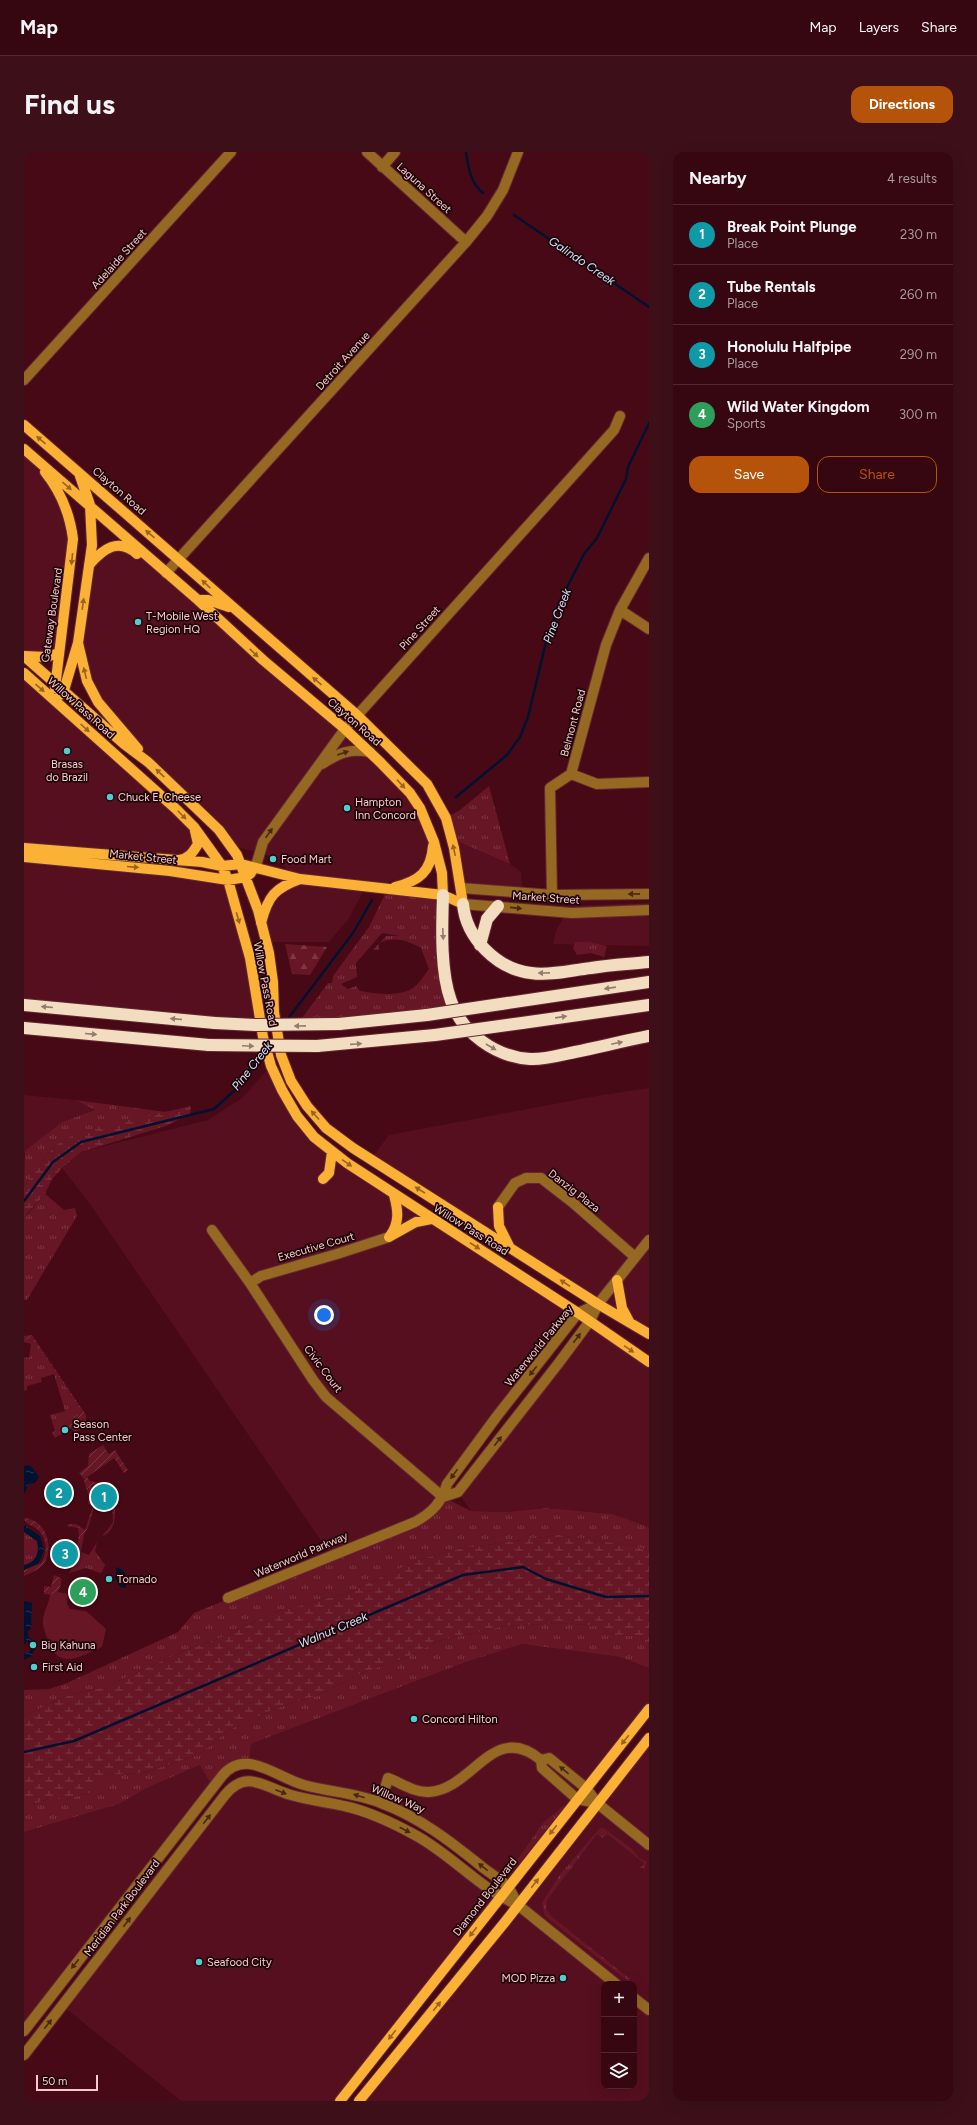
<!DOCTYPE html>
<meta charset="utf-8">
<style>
:root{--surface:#360710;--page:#3d1019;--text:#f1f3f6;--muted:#aa999f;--line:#502830;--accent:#b45309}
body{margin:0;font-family:Figtree,sans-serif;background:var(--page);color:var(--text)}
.controls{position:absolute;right:12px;bottom:12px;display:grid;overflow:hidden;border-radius:8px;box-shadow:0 4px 16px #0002}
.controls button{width:36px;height:36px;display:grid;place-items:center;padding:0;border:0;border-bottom:1px solid var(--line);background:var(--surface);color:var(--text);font:20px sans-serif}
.scale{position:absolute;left:12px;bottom:10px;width:62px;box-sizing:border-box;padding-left:4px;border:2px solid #f5cbcd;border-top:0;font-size:11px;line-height:14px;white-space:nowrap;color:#f5cbcd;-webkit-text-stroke:3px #1f0508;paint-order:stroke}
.you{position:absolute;left:300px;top:1163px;width:14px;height:14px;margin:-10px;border:3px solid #fff;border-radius:50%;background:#1a73e8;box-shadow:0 0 0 6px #1a73e833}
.badge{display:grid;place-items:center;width:26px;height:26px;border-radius:50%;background:var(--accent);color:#fff;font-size:13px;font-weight:700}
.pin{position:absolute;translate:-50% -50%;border:2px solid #fff;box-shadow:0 1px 4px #0006}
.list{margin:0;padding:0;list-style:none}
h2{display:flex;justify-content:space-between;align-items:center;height:52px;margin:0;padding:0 16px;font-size:17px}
h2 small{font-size:13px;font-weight:400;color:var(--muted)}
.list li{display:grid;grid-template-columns:26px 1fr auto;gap:12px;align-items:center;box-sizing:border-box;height:60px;padding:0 16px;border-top:1px solid var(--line)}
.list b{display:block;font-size:15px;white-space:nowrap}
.list p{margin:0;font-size:13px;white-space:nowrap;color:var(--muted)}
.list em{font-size:13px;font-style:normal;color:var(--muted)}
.actions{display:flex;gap:8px;padding:12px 16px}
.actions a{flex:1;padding:9px 0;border:1px solid var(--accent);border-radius:12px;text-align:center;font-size:14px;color:var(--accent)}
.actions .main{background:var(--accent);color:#fff}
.icon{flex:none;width:22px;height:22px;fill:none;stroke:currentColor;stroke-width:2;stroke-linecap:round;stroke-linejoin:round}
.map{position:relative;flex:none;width:625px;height:1949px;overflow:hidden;border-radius:12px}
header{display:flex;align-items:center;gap:24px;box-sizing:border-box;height:56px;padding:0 20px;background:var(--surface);border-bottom:1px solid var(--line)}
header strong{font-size:19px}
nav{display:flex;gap:22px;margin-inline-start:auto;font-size:14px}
.intro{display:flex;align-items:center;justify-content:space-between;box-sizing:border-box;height:96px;padding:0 24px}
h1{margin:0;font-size:28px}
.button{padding:10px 18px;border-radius:12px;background:var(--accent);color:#fff;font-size:14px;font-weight:700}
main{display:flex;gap:24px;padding:0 24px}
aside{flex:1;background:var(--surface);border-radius:12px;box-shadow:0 4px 16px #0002}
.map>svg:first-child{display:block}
.built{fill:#560f1e;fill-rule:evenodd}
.grass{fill:url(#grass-tufts);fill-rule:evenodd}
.forest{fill:url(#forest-firs)}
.wetland{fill:url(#wetland-marsh)}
.garden{fill:url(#garden-furrows)}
.pitch{fill:#671625}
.water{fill:url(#water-ripples)}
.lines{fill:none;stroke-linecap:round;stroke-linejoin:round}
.stream{stroke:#001230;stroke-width:2.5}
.minor-casing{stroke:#642833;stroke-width:12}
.major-casing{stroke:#642833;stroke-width:12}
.highway-casing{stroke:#642833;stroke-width:14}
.minor{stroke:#956921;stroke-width:10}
.major{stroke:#fbb135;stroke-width:10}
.highway{stroke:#f3ddc0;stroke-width:12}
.highway-bridge-casing{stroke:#642833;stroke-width:14;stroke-linecap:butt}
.highway-bridge{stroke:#f3ddc0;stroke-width:12}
.oneway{fill:#986421}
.oneway2{fill:#482811}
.oneway3{fill:#947c6d}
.poi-dot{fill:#52cdcd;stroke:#1f0508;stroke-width:1.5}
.labels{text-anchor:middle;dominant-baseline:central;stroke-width:3.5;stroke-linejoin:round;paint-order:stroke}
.street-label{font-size:11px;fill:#f5cbcd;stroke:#1f0508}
.poi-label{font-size:11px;fill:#f5cbcd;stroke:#1f0508;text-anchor:start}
.water-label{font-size:12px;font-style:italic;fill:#cfe2fb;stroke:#1f0508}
</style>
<header>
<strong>Map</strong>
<nav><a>Map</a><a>Layers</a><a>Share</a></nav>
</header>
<div class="intro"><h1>Find us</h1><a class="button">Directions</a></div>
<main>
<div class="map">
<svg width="625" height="1949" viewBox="0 0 625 1949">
<defs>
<pattern id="grass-tufts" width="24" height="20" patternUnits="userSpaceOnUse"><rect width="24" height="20" fill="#671625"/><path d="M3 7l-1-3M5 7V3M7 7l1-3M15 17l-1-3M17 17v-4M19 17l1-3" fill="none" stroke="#7d3743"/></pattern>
<pattern id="forest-firs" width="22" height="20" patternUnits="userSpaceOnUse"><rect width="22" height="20" fill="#671625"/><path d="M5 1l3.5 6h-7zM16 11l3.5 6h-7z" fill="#7d3743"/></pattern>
<pattern id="wetland-marsh" width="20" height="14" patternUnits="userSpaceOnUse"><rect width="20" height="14" fill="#671625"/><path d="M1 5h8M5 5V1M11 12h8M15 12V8" fill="none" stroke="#7d3743"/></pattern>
<pattern id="garden-furrows" width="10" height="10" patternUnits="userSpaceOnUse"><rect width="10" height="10" fill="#671625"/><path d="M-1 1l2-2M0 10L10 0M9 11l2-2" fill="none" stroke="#7d3743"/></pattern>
<pattern id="water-ripples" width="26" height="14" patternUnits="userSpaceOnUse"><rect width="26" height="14" fill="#001230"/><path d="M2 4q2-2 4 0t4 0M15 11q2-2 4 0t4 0" fill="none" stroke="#26334d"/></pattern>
</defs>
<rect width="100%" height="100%" fill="#480916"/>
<path class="built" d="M0,297L26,327L47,368L35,501L0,504Z
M109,398L128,415L146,425L321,577L396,656L411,712L387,726L342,734L325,766L305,790H242L237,773L251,745L276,726L243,703L206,693L124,610L74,550L54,491L65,413L76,399Z
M0,521L170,675L174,692L161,707L0,696Z
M428,687L486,712L497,720L499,741L437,736Z
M0,705L204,728L238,873L0,853Z
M625,751V794L529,792L532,779L546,754Z
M247,914L290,985L554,1161L406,1362L307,1403L66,1052L38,1016L57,1000L184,968L218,946Z
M625,936V1182L347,1007L365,983L578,943Z
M0,943L51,948L71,958L38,970L0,1001Z
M566,1169L625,1210V1375L589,1362L523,1356L480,1360L447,1359L434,1340Z
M498,1492L596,1505L625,1516V1557L484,1735L380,1660L280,1633L225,1611L227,1592L442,1510Z
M625,1586V1949H335ZM580,1832H610V1934H580Z
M176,1613L189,1636L0,1879V1680L95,1652L123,1636Z
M221,1630L372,1674L476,1745L316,1949H157L39,1854L201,1643Z"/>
<path class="grass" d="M465,634L486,712L428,687L422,666L436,658Z
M364,736L419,743L420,808L432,859L272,874L304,831H308L309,824L345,775ZM358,781L375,784H362L349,798H355V791C370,784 383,788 397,796L405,817C400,823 396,831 389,836C375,845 351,842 336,839L332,834L324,837L317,832L333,825L332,811Z
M551,790H565L583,794L580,805L567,801L553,803L549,796Z
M51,948L142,960L31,994L22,1004L0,1035L1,999L38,970L71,958Z
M21,1042L40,1058L51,1056L53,1064L3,1148H0V1070L3,1063Z
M0,1187L9,1189L17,1197L58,1261L31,1279L26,1263L41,1259L30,1222L17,1226L18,1230L3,1234V1238L0,1239V1205L5,1206L7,1192L0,1190Z
M419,1345L447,1359L480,1360L523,1356L589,1362L625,1375V1399L611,1394L534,1383L435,1397L395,1408L323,1441L249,1461L202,1484L162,1498L81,1535L40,1545L0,1564V1538L25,1537L43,1531L154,1480L170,1461L391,1370Z
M0,1380L13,1389C16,1401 12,1410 0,1413Z
M60,1383L57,1400L65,1403L73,1390L71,1399L81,1413L78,1420L76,1421L62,1416L45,1421L50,1411L56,1404L53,1395L55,1384Z
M539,1471L573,1474L590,1483L616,1484L621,1495H625V1516L596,1505L498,1492L442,1510L227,1592L225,1611H221L189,1636L176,1613L123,1636L95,1652L0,1680V1655L24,1647H40L66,1641L83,1623L118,1621L174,1603L205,1578L250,1557L295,1543L337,1521L384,1505L414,1489L480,1474Z
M540,1653L541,1654L496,1710L489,1717L479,1720L480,1716L492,1710L518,1672Z
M576,1676H580L608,1697L615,1706L623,1710L620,1716H616L620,1711L583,1682L578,1686L573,1682L523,1748L522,1757L528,1765L606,1827L605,1830L521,1764L518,1751L537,1721Z"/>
<path class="forest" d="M261,792L303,795L286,823L268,822Z"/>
<path class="wetland" d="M167,954L166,962L142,974L57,1000L38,1016L28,1027L21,1042L3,1062L0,1070V1035L22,1004L31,994L48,984L74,975Z
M534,1383L611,1394L625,1399V1495H621L616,1484L590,1483L573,1474L539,1471L480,1474L414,1489L384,1505L337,1521L295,1543L250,1557L205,1578L174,1603L118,1621L83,1623L66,1641L40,1647H24L0,1655V1564L40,1545L81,1535L162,1498L202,1484L249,1461L323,1441L394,1408L435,1397Z"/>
<path class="garden" d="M8,1183L62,1263L61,1274L51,1281L47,1276L31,1286L28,1281L58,1261L17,1197L9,1189L0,1187V1184Z
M79,1293L85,1302L91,1298L104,1318L100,1321L90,1306L63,1325L66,1329C77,1331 86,1333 91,1344C91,1358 94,1379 78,1384L89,1371L88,1344L80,1334L67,1333L73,1344L65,1373L60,1383L55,1384L54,1376L43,1374L44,1372H52L61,1378L69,1354L64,1352L65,1345L60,1329L61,1328L55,1321L64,1314L65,1302Z
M0,1366C21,1367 30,1393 21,1410C17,1417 7,1421 0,1424V1418L17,1411C24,1401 23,1386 14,1378C9,1373 1,1373 0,1366Z
M30,1423L37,1426C38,1432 35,1441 29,1443L20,1442V1434L27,1435Z"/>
<path class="pitch" d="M34,1440L44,1442L43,1452L46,1457L62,1459L82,1477L78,1495C58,1504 34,1519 25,1490C22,1483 18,1475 19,1467C20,1458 25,1452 26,1443Z"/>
<path class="water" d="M4,1313L8,1315L15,1325L11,1331L5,1332L0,1342V1314Z
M0,1373L16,1384L20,1398L15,1411L0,1418V1413C12,1410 16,1401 13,1389L0,1380Z
M93,1415C102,1418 106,1428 101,1436L96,1435L91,1426Z
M57,1430L64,1433L69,1431L74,1441L62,1449H49L44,1443C45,1436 50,1432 57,1430Z
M0,1449L8,1451L7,1476L4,1479V1484L12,1492L8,1504L0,1508V1502L6,1499L7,1496L3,1489L0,1493Z"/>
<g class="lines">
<path class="stream" d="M442,0C444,15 447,32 459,41
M490,63L625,155
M432,645L483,603L496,585L504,565L522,490L535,451L560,402L573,386L602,327L604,315L625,271
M263,868L329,781L348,748
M0,1049L29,1010L57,990L190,957L210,939L240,900
M0,1600L50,1589L439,1423L499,1415L522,1427L582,1445L625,1444"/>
<defs>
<path id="minor" d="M343,0L442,90
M358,15L371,0
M0,228L207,0
M142,421L442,90L463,64L479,38L494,0
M596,458L625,477
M298,612C315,601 326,596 346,600
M547,622L573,632L625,630
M231,717L239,690L321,577L590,278L596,264
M437,736L528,743L625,742
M528,743L526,636L547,622L582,493L596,458L625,406
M439,752L548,761L625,758
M474,1055L491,1031L502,1026H517L548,1050L611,1105
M188,1078L226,1131L289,1228L302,1245L419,1345
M226,1131L237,1124L313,1102L365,1085
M419,1345L434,1340L534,1212L566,1169L574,1152L625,1088
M204,1446L391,1370C409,1360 417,1351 423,1332L473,1264L554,1161L574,1152
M357,1650L364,1626C377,1631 391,1641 405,1640C450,1637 469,1568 517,1608L518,1616L553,1647L573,1651L562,1636L525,1606L517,1608
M573,1651L625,1693
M610,1846L625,1858
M0,1879L198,1624C222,1595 253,1626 280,1633C306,1640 332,1641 357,1651C395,1665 426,1689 457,1714C465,1721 477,1727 484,1735C488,1740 491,1748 494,1753
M0,1903L201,1643C223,1616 241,1636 267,1643C284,1648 303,1650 320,1654C344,1659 369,1671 391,1683C428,1703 456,1737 494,1753L592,1832"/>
<path id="major" d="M0,273L333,563L403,632L422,666L430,696L439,752L419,743L276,727L217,712L198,714L178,710L0,696
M0,297L174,448L239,508L321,577L356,610L386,641L396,656L410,690L418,721L419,743
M21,320C37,340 46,363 49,387L31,536
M65,413C79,397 94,385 113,402
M174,448H184L205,455
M54,491L63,529L74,550L114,597
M0,504L100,592L124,610L195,678L213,703L234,758L245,801L249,830L250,860L257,903L267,929L283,954L302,976L329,996L574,1152L625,1182
M0,504L22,505L35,501
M0,521L152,657L170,675L198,714L204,728L226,806L239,885L247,914L258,938L273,964L290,985L323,1011L554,1161L625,1210
M36,543L40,538L54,491L68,393L66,353L55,321
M0,705L146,719L204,728L222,725L227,721
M155,708C165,707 169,700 174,692L171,679
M371,735C395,729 407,720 409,694
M237,771C244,744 251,736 276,727
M299,1027L305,1021L308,1000
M474,1055L475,1074L485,1094
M366,1084C376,1070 374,1058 370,1043
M365,1085L392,1070L407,1067
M593,1128L598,1156L606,1171
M316,1949L625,1557
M335,1949L481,1770L625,1586"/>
<path id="highway" d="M419,743C418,774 416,819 427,849C438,881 472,905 506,907C520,908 536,903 551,900C575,895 600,889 625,884
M439,752C442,786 473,817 507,821C526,824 548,818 567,816C586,813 606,812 625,810
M456,793L463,767L474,754
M477,852L625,830
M0,853L191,871
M498,871L625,853
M315,872L403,863
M0,876L185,893
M293,894L411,883"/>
</defs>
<use href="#minor" class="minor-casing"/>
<use href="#major" class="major-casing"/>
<use href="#highway" class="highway-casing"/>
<use href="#minor" class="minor"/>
<use href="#major" class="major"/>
<use href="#highway" class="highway"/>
<defs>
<path id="highway-bridge" d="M403,863L477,852
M191,871L231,873L315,872
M411,883L498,871
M185,893L293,894"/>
</defs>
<use href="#highway-bridge" class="highway-bridge-casing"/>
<use href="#highway-bridge" class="highway-bridge"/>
</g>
<defs><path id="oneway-solid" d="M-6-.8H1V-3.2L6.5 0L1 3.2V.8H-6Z"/></defs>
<g class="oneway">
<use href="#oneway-solid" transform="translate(17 288) rotate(-140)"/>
<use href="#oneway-solid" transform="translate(43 334) rotate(41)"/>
<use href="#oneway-solid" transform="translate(126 382) rotate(-139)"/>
<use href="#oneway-solid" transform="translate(48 407) rotate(96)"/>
<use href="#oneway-solid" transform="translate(182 432) rotate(-137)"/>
<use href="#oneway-solid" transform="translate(59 452) rotate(-82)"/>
<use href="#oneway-solid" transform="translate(230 501) rotate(44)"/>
<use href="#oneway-solid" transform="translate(61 521) rotate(-104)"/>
<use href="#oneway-solid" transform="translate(293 529) rotate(-139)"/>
<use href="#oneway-solid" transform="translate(16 536) rotate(41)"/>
<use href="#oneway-solid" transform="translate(61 576) rotate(42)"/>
<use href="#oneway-solid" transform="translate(136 621) rotate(-136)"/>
<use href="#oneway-solid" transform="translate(377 632) rotate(47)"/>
<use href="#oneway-solid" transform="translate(158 663) rotate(45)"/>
<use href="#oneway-solid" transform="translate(430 698) rotate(-102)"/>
<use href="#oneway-solid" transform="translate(109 715) rotate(5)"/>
<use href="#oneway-solid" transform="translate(214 766) rotate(74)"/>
<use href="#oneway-solid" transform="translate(291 963) rotate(-132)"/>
<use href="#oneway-solid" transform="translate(323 1011) rotate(35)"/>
<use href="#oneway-solid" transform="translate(396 1038) rotate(-148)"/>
<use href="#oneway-solid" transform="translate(451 1094) rotate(33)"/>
<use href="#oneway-solid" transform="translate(541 1131) rotate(-147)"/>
<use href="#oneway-solid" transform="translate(605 1197) rotate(35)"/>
<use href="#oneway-solid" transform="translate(601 1588) rotate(129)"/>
<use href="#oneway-solid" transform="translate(529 1678) rotate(128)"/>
<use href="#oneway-solid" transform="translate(511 1731) rotate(-52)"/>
<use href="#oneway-solid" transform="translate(449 1780) rotate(128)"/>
<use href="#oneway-solid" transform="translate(413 1854) rotate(-51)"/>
<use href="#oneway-solid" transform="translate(368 1883) rotate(128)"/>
</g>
<g class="oneway2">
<use href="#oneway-solid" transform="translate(319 601) rotate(-19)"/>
<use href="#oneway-solid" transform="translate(245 681) rotate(-55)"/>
<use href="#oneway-solid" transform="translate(610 742) rotate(179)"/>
<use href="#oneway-solid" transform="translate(492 756) rotate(6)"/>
<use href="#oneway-solid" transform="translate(553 1186) rotate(-53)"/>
<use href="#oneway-solid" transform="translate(509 1219) rotate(128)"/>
<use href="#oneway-solid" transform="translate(474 1289) rotate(-52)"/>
<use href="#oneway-solid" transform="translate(430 1322) rotate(126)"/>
<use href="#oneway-solid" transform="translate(540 1618) rotate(-141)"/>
<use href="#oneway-solid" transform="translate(257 1640) rotate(21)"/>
<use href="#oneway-solid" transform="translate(335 1644) rotate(-163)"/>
<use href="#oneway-solid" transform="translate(183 1667) rotate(-52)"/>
<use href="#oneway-solid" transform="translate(381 1678) rotate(27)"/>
<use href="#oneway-solid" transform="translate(459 1715) rotate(-142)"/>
<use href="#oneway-solid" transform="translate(103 1770) rotate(-53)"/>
<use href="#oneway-solid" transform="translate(51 1812) rotate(128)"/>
<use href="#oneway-solid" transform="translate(24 1872) rotate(-52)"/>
</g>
<g class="oneway3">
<use href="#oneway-solid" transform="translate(419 782) rotate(88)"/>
<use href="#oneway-solid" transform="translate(520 821) rotate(179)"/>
<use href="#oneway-solid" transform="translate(586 836) rotate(172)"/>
<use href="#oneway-solid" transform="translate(23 855) rotate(-175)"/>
<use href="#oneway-solid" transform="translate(537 865) rotate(-8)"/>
<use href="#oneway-solid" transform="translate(152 867) rotate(-175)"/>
<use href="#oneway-solid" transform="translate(276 874) rotate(179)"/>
<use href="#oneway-solid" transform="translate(67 882) rotate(5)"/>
<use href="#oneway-solid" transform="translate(593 891) rotate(-12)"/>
<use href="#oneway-solid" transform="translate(332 892) rotate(-4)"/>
<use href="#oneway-solid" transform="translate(224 894) rotate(2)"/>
<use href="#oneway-solid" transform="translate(467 895) rotate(30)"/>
</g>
<g class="poi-dot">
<circle cx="114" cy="470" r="4"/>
<circle cx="43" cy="599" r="4"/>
<circle cx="86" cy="645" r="4"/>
<circle cx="323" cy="656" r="4"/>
<circle cx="249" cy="707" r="4"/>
<circle cx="41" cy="1278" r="4"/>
<circle cx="85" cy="1427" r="4"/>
<circle cx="9" cy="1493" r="4"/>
<circle cx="10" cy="1515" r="4"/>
<circle cx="390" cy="1567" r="4"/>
<circle cx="175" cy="1810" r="4"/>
<circle cx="539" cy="1826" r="4"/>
</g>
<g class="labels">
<g class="street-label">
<text transform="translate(400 36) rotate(42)">Laguna Street</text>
<text transform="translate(95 107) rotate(-48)">Adelaide Street</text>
<text transform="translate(319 209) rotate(-48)">Detroit Avenue</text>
<text transform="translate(95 339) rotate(41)">Clayton Road</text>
<text transform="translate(28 463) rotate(-82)">Gateway Boulevard</text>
<text transform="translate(396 476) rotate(-48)">Pine Street</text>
<text transform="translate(57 556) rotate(42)">Willow Pass Road</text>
<text transform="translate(330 570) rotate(41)">Clayton Road</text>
<text transform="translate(549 571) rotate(-75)">Belmont Road</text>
<text transform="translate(119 705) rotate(6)">Market Street</text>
<text transform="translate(522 746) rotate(4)">Market Street</text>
<text transform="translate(241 832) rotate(79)">Willow Pass Road</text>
<text transform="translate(550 1039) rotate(38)">Danzig Plaza</text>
<text transform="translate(447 1078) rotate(32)">Willow Pass Road</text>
<text transform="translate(292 1095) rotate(-16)">Executive Court</text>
<text transform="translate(515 1194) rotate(-51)">Waterworld Parkway</text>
<text transform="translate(299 1217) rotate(53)">Civic Court</text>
<text transform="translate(277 1403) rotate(-23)">Waterworld Parkway</text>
<text transform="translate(374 1647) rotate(23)">Willow Way</text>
<text transform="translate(461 1745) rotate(-52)">Diamond Boulevard</text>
<text transform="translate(98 1756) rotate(-53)">Meridian Park Boulevard</text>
</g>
<g class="poi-label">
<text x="122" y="464">T-Mobile West<tspan x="122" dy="13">Region HQ</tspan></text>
<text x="43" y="612" text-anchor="middle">Brasas<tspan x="43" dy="13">do Brazil</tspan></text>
<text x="94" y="645">Chuck E. Cheese</text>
<text x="331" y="650">Hampton<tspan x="331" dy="13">Inn Concord</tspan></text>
<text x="257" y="707">Food Mart</text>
<text x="49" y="1272">Season<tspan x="49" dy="13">Pass Center</tspan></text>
<text x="93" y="1427">Tornado</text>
<text x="17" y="1493">Big Kahuna</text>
<text x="18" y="1515">First Aid</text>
<text x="398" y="1567">Concord Hilton</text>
<text x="183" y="1810">Seafood City</text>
<text x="531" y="1826" text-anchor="end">MOD Pizza</text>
</g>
<g class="water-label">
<text transform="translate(558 109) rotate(34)">Galindo Creek</text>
<text transform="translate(533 464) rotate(-69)">Pine Creek</text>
<text transform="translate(228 914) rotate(-52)">Pine Creek</text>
<text transform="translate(309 1478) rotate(-23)">Walnut Creek</text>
</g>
</g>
</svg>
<div class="controls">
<button>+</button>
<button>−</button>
<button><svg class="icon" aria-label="layers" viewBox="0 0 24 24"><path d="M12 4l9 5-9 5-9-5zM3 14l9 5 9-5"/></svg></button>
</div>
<div class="scale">50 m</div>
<div class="you"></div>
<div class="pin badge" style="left:80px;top:1345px;background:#0f9aa8">1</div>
<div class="pin badge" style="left:35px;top:1341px;background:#0f9aa8">2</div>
<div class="pin badge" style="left:41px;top:1402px;background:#0f9aa8">3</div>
<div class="pin badge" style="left:59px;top:1440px;background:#2e9e5b">4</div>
</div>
<aside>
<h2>Nearby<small>4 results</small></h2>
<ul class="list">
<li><span class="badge" style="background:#0f9aa8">1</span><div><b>Break Point Plunge</b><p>Place</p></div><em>230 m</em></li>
<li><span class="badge" style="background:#0f9aa8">2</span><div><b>Tube Rentals</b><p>Place</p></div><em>260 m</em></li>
<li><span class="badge" style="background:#0f9aa8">3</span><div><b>Honolulu Halfpipe</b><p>Place</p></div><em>290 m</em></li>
<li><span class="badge" style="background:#2e9e5b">4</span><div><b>Wild Water Kingdom</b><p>Sports</p></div><em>300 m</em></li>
</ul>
<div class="actions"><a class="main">Save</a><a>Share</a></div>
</aside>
</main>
